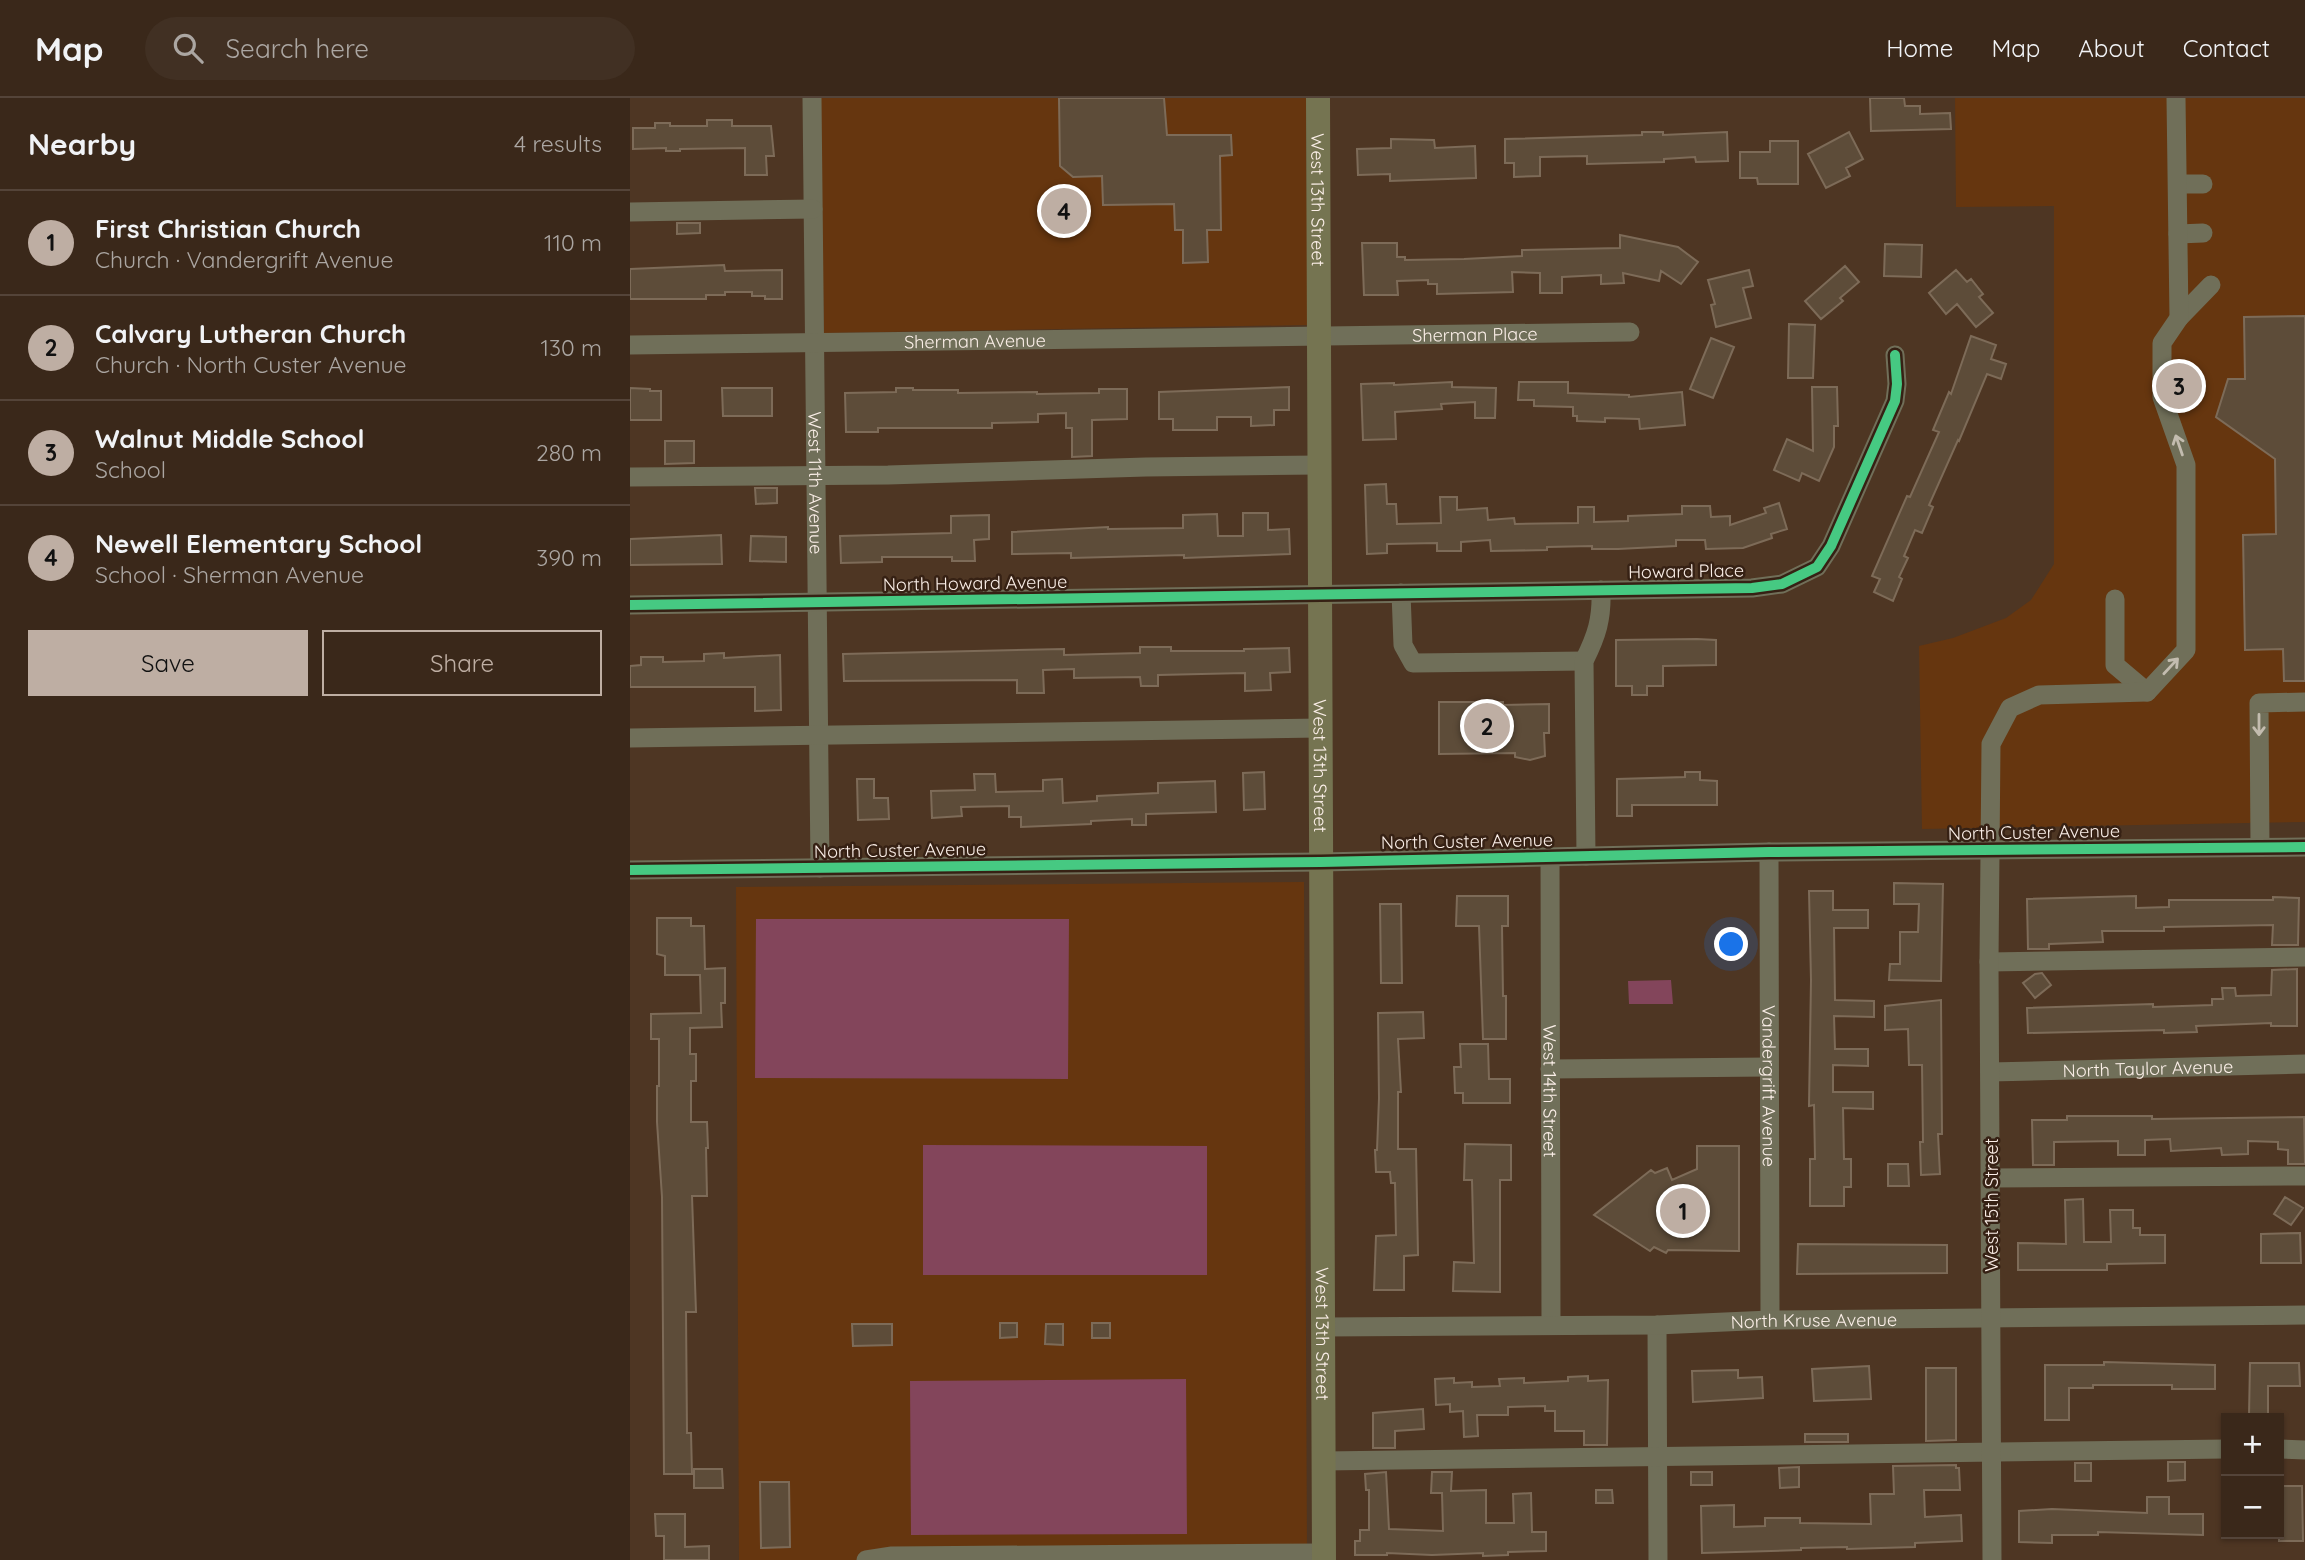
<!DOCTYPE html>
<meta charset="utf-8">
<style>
:root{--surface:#3a281a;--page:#413023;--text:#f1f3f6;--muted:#aba6a2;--line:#544439;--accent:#beaea3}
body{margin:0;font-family:Quicksand,sans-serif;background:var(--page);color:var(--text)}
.controls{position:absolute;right:21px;bottom:21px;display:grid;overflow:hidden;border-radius:0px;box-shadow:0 2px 5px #0004}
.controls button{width:63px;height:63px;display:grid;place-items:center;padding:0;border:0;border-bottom:2px solid var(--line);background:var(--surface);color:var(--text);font:35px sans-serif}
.you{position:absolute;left:1102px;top:847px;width:24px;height:24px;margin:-18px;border:5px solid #fff;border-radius:50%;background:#1a73e8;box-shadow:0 0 0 10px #1a73e833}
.badge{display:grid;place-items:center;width:46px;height:46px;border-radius:50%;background:var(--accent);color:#111;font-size:23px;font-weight:700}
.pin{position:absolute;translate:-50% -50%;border:4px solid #fff;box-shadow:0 2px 7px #0006}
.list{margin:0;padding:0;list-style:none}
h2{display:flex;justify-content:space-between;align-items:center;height:91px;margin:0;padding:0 28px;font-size:30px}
h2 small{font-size:23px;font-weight:400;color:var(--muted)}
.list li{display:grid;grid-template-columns:46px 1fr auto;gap:21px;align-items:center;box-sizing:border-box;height:105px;padding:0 28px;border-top:2px solid var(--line)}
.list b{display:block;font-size:26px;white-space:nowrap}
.list p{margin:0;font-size:23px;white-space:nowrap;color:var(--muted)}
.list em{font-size:23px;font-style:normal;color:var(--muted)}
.actions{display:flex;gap:14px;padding:21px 28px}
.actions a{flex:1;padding:16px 0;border:2px solid var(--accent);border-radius:0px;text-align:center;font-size:24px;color:var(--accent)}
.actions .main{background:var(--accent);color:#111}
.icon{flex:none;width:38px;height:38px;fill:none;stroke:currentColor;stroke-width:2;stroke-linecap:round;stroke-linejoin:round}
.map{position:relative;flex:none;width:1675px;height:1462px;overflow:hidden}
header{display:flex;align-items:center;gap:42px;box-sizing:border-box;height:98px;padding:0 35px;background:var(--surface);border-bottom:2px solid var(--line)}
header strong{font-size:33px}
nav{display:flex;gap:38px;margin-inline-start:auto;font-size:24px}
.search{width:490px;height:63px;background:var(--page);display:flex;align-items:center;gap:18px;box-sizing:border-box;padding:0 24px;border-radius:38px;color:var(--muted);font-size:26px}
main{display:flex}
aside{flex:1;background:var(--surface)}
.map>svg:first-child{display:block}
.built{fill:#66360f}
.green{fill:#83455b}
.building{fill:#5d4c39;stroke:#7d6b58;stroke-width:2}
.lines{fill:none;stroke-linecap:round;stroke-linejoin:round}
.minor{stroke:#706f59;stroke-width:19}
.major{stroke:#757451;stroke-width:24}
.cycleway-casing{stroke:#362114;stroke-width:15}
.cycleway{stroke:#46c982;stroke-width:10}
.oneway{stroke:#c3bcaf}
.labels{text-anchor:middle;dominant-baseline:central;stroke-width:5;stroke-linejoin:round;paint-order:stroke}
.street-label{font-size:18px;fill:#fbefe8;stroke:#362114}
</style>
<header>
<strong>Map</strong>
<div class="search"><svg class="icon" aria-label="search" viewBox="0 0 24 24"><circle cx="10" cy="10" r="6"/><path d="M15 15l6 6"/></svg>Search here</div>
<nav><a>Home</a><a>Map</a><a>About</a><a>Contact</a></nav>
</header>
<main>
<aside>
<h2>Nearby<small>4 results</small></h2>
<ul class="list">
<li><span class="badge">1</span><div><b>First Christian Church</b><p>Church · Vandergrift Avenue</p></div><em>110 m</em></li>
<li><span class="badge">2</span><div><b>Calvary Lutheran Church</b><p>Church · North Custer Avenue</p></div><em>130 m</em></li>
<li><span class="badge">3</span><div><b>Walnut Middle School</b><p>School</p></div><em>280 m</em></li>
<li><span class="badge">4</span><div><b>Newell Elementary School</b><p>School · Sherman Avenue</p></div><em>390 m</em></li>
</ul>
<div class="actions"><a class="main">Save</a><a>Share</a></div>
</aside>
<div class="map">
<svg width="1675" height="1462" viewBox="0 0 1675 1462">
<rect width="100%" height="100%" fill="#4e3623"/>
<path class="built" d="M189,0H676L678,227L194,235Z
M1325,0H1675V724L1292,731L1289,548L1323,540L1376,520L1401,502L1424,466V108L1326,109Z
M674,784L677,1462H109L106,789Z"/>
<path class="green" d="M126,821H439L438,981L125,980Z
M1041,882L1043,906H999L998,883Z
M293,1047L577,1048V1177H293Z
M556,1281L557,1436L281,1437L280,1283Z"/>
<path class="building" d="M429,0H534L537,37H601L602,57L590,58L591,132H577L578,164L553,165V132H545L544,106L473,107L472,78L443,79L430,68Z
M1240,0H1274L1275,8H1290V16L1320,15L1321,31L1241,33Z
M77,22H102V28H141L144,58H136L137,77H115V50L50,51V53H36V50L3,51V30H25V25H40V28H77Z
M1012,34H1033V37L1097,34L1098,63L1066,64L1065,59L1034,61V64L957,66V58L910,59V78L884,79V65H875V41L1012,37Z
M1219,34L1233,61L1216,70L1220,78L1196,90L1178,56Z
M761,41L804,42L805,50L845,48L846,80L760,83V76L728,77L727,51L761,50Z
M1140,43H1168V86H1128L1127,80H1110V54H1140Z
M47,125H70V135L47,136Z
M990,137L1048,149L1068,164L1051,186L1031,173L1029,183L993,175L994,185L971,186V177L932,179V195H910V175L882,174L883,194L807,196V186H798V182L767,183L768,197H734L732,145H767V159H775V162L834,161L892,158V152L990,150Z
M1255,146L1292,147L1291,179L1254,178Z
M94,167L95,173L152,172V201H135V198H122V194H95V197H76V201H0V171Z
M1215,168L1229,184L1210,200L1213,203L1191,221L1175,203Z
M1119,172L1123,188L1113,190L1121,220L1086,229L1081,207L1085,206L1078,182Z
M1326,172L1337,184L1341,181L1353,196L1349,199L1363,215L1346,229L1327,206L1316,216L1299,195Z
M1675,218V583H1654L1653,551L1615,552L1613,437L1646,436L1645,361L1586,319L1598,281H1615L1614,219Z
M1159,226L1185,227L1183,280H1158Z
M1341,238L1366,247L1361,261L1376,266L1371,281L1357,276L1329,343L1328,342L1299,407L1303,409L1292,435L1285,432L1274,458L1278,460L1269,479L1272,481L1263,503L1244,494L1250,481L1242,478L1277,398L1280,399L1309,334L1303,332L1319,294L1321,296Z
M1081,240L1104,249L1083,300L1060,291Z
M822,284V289L866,290L865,320H845V304L811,306L812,311L765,314L766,341L733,342L731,286L764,285V287Z
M889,284H938V295L999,297V299L1052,294L1055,327L1010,331L1009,321L975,320V324L947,323V318H943V309L904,308V302H888Z
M659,289V312H644V327L621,328V319H587V332H543V321H529V294Z
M1182,289H1207L1208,328H1204V349L1189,383L1172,375L1169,383L1144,372L1157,341L1183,353Z
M0,290L20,291V293H31V322H0Z
M92,290H142V318H93Z
M266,290H283V292H328V295L407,294V296L469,295V291H497V321L462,322V358L442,359V330H436V315L408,316V324L362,325V330H248V334H216L215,295L266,294Z
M35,343H64V365L35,366Z
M756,386L757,406H766L767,426L811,425L810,399H827V412L857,410L858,422L884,420L885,426L948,425V409H964V424L998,423V418L1052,416V408H1080L1081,419L1100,418V427L1136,415L1134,410L1149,405L1157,431L1141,436L1142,440L1113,450L1076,451L1075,442H1046V448L988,451H962V448L917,449V452L861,453L860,442L831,444V453H807V445L757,446V455L737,456L735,387Z
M125,390H147V405L126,406Z
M613,415H638V432L659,431L660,456L554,460V457L441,460V455L382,456V434L478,429V431L553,430V417L587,416L588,438H613Z
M359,417V441L344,442L345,463H322V459H252V464L211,465L210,438L321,435V418Z
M91,437L92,466L0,467V441Z
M121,438L156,439V464L120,463Z
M1067,541L1086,542V567L1033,568V588H1017V597H1002V588H986V542Z
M510,549H541V553H614V551L659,550L660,574L640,575L641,592L615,593V575L528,577V588H511L510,579L444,580V571L413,572L414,595H387V582L214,583L213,556L434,551V557L510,555Z
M94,555V560L150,557L151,612L125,613V589H0V568L11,567V559H33V564L74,563V556Z
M809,604H873V607L919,606V635H914L915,658L900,662L885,659V655L809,656Z
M634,674L635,711L614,712L613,675Z
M1055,674H1070V682L1087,683V707H1002V718H987V681L1055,679Z
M344,676H365L366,694L413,693V682L432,681L433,705L467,703V698L528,695V685L585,683L586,714L516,716V727H502V721L461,723V726L391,729V719H379V708L331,709L332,718L302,720L301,693L345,692Z
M227,681H244V700H258L259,721L228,722Z
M1264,785L1313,786L1311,883L1259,882L1260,866H1270V834H1288L1289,806H1264Z
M1179,793H1203V812H1238V830H1204L1205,902L1244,903V919L1204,918L1205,951H1238V968L1203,967V994H1243V1011L1213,1010L1214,1061H1221V1089H1214V1108H1180V1061H1185L1184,1007L1179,1008L1181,882Z
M827,798H878V828H872L873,898H876V941H853L849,828H826Z
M1506,798V810L1539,809V802H1643V799L1669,800L1668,847H1642L1643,827L1534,829V833H1472L1473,844L1419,846V851H1398L1397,801Z
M750,806H771L772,885H751Z
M27,820H61V828H74L75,871L95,870V905H91L92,929L60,930V956H66V983H61V1024H77L78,1050H76L77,1098H62L66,1214H56L57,1335H61L62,1376H34L32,1099L27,1024V988H29V941H21V916L71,915L70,877H35V858L27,856Z
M1667,871V928H1641V925L1566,928L1567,934L1534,935V932L1398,935L1397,910L1523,906V909L1582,907V901H1593L1592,890H1605L1606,898L1641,897L1642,872Z
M1412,875L1421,887L1405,900L1393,885L1405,876Z
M1311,902L1312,1036H1308L1310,1076L1291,1077L1290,1044H1293L1292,967H1279L1278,931L1255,932V908Z
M793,914L794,940L768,941L771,994H768V1051H786L788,1157L774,1158V1192H744L746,1138L766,1137L765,1085H761L760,1074H746L745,1052H747L749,1000L748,915Z
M830,946H858L859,981H880V1005H833V995H825L824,969H831Z
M1437,1018H1522V1021L1674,1019L1675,1066H1658V1052L1648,1051V1044L1618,1043V1056L1592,1057L1591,1050L1541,1053L1540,1041L1515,1042V1057H1488V1043L1424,1044V1067H1403L1402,1022H1437Z
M835,1046L881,1047V1082H870V1194L823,1193L824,1164L844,1165L842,1082H834Z
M1067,1048H1109V1153L1038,1152L1036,1155L1024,1149L1020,1153L964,1117L1021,1072L1025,1075L1037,1070L1042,1082L1067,1071Z
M1258,1066H1278L1279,1088H1258Z
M1655,1099L1673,1110L1661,1127L1644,1116Z
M1453,1101L1454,1144H1481L1480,1112H1503V1130H1510V1137H1535V1165L1477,1166V1172H1388V1145L1436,1146L1435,1102Z
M1670,1135L1671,1165H1631V1136Z
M1168,1146L1317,1147V1175L1167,1176Z
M370,1225H387V1239L370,1240Z
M462,1225H480V1240H462Z
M222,1226H262V1247L223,1248Z
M416,1226H433V1247L415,1246Z
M1474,1264L1585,1267V1291H1542V1287H1463V1290H1439V1322H1415V1267H1474Z
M1620,1265H1669L1670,1288H1638V1318H1619Z
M1239,1268L1241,1301L1184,1303L1182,1271Z
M1296,1270H1326V1342L1296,1343Z
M1108,1272V1280L1132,1279L1133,1300L1063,1304L1062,1273Z
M958,1278V1283L978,1282L977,1347H954V1333H925V1313H915V1308L878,1309V1317H847L848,1338L834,1339L833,1313L820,1314V1306L806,1307L805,1281L824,1280V1285L842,1284V1289L870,1288L869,1281L894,1280V1285L938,1283V1279Z
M793,1311L794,1331L765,1333V1350H743V1315Z
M1175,1336H1218V1344H1175Z
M1538,1364H1555V1382L1538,1383Z
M1445,1365H1461V1383H1445Z
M1326,1367V1370H1329L1330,1392H1294L1295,1419L1331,1417L1332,1443L1285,1445V1449L1217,1451V1449L1171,1450V1452L1072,1455L1071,1408L1104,1407V1429L1135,1428V1420H1170V1425L1241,1426L1240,1396H1264L1263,1368Z
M1169,1369V1389L1150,1390L1149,1370Z
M64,1371H92L93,1390H64Z
M756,1374L759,1431L813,1433L812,1395H801L802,1374H822L821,1393L856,1392V1425H884L883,1396L901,1395L902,1434H916V1453L878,1454V1457L853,1458V1455L802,1457L757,1455V1457H725V1443H730V1432H739V1392H736L735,1376Z
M1061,1374H1082V1387H1061Z
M130,1384H159L160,1449L131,1450Z
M1649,1388H1672L1673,1443H1649Z
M966,1392H982L983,1405H966Z
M1517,1399H1539V1416H1573V1437L1468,1434V1437H1422V1445L1389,1444V1413L1422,1411L1517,1415Z
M25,1416H55V1449L79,1448V1462H34V1438H26Z"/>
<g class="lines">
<g class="minor">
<path id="s1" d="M182,0L190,770"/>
<path d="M1548,86H1573"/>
<path d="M0,114L183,111"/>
<path d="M1548,136L1573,135"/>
<path d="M1549,220L1581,187"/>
<path id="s2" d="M0,247L1000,234"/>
<path d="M0,379L258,377L516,369L689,367"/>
<path d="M771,495L773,547L783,565L954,563"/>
<path d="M1485,501V567L1517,594"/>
<path d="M0,507L1122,490L1152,486L1187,469L1201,448L1265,303L1267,286L1265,257"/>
<path d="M0,640L690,630"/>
<path d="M1630,749L1629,605L1675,604"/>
<path id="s3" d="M1139,754L1140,1222"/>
<path d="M956,758L954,563C967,537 972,521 971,492"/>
<path id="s4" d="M920,759L921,1227"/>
<path d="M0,772L691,764L1139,754L1675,749"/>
<path d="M1359,864L1675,859"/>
<path d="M920,971L1139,969"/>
<path id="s5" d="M1360,974L1675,966"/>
<path d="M1361,1080L1675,1078"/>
<path d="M1027,1227L1028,1462"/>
<path id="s6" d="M694,1229L1027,1227L1140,1222L1675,1217"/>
<path d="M1649,1351L1675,1352"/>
<path d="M694,1363L1596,1351"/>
<path d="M236,1462L262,1458L694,1455"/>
<path d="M1362,1462L1359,864L1361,646L1380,610L1409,597L1517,594L1556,552V367L1532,299V245L1549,220L1546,0"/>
</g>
<path class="major" id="s7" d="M688,0L694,1462"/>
<defs>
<path id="cycleway" d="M0,507L1122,490L1152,486L1187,469L1201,448L1265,303L1267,286L1265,257
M0,772L691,764L1139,754L1675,749"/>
</defs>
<use href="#cycleway" class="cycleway-casing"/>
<use href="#cycleway" class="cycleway"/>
</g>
<defs><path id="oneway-shaft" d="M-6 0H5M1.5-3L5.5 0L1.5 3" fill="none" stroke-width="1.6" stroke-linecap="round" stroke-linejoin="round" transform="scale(1.75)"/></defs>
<g class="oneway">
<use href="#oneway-shaft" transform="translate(1549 347) rotate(-109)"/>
<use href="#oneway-shaft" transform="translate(1541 568) rotate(-47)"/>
<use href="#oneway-shaft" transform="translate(1629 627) rotate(90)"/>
</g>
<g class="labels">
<g class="street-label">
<text stroke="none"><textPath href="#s7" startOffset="102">West 13th Street</textPath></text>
<text stroke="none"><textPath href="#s2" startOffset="845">Sherman Place</textPath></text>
<text stroke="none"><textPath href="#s2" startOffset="345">Sherman Avenue</textPath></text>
<text stroke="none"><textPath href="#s1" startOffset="385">West 11th Avenue</textPath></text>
<text transform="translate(1056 473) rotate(-1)">Howard Place</text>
<text transform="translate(345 485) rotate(-1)">North Howard Avenue</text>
<text stroke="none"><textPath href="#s7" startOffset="668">West 13th Street</textPath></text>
<text transform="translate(1404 734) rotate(-1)">North Custer Avenue</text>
<text transform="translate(837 743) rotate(-1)">North Custer Avenue</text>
<text transform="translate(270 752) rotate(-1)">North Custer Avenue</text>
<text stroke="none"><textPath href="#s5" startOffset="158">North Taylor Avenue</textPath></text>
<text stroke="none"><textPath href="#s3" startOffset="234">Vandergrift Avenue</textPath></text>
<text stroke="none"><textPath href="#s4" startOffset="234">West 14th Street</textPath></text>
<text transform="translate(1361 1107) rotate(-90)">West 15th Street</text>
<text stroke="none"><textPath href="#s6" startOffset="490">North Kruse Avenue</textPath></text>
<text stroke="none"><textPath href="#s7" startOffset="1236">West 13th Street</textPath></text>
</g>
</g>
</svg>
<div class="controls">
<button>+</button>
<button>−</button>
</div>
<div class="you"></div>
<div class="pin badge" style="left:1053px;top:1113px">1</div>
<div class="pin badge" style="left:857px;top:628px">2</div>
<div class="pin badge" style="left:1549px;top:288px">3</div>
<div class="pin badge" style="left:434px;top:113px">4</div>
</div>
</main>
